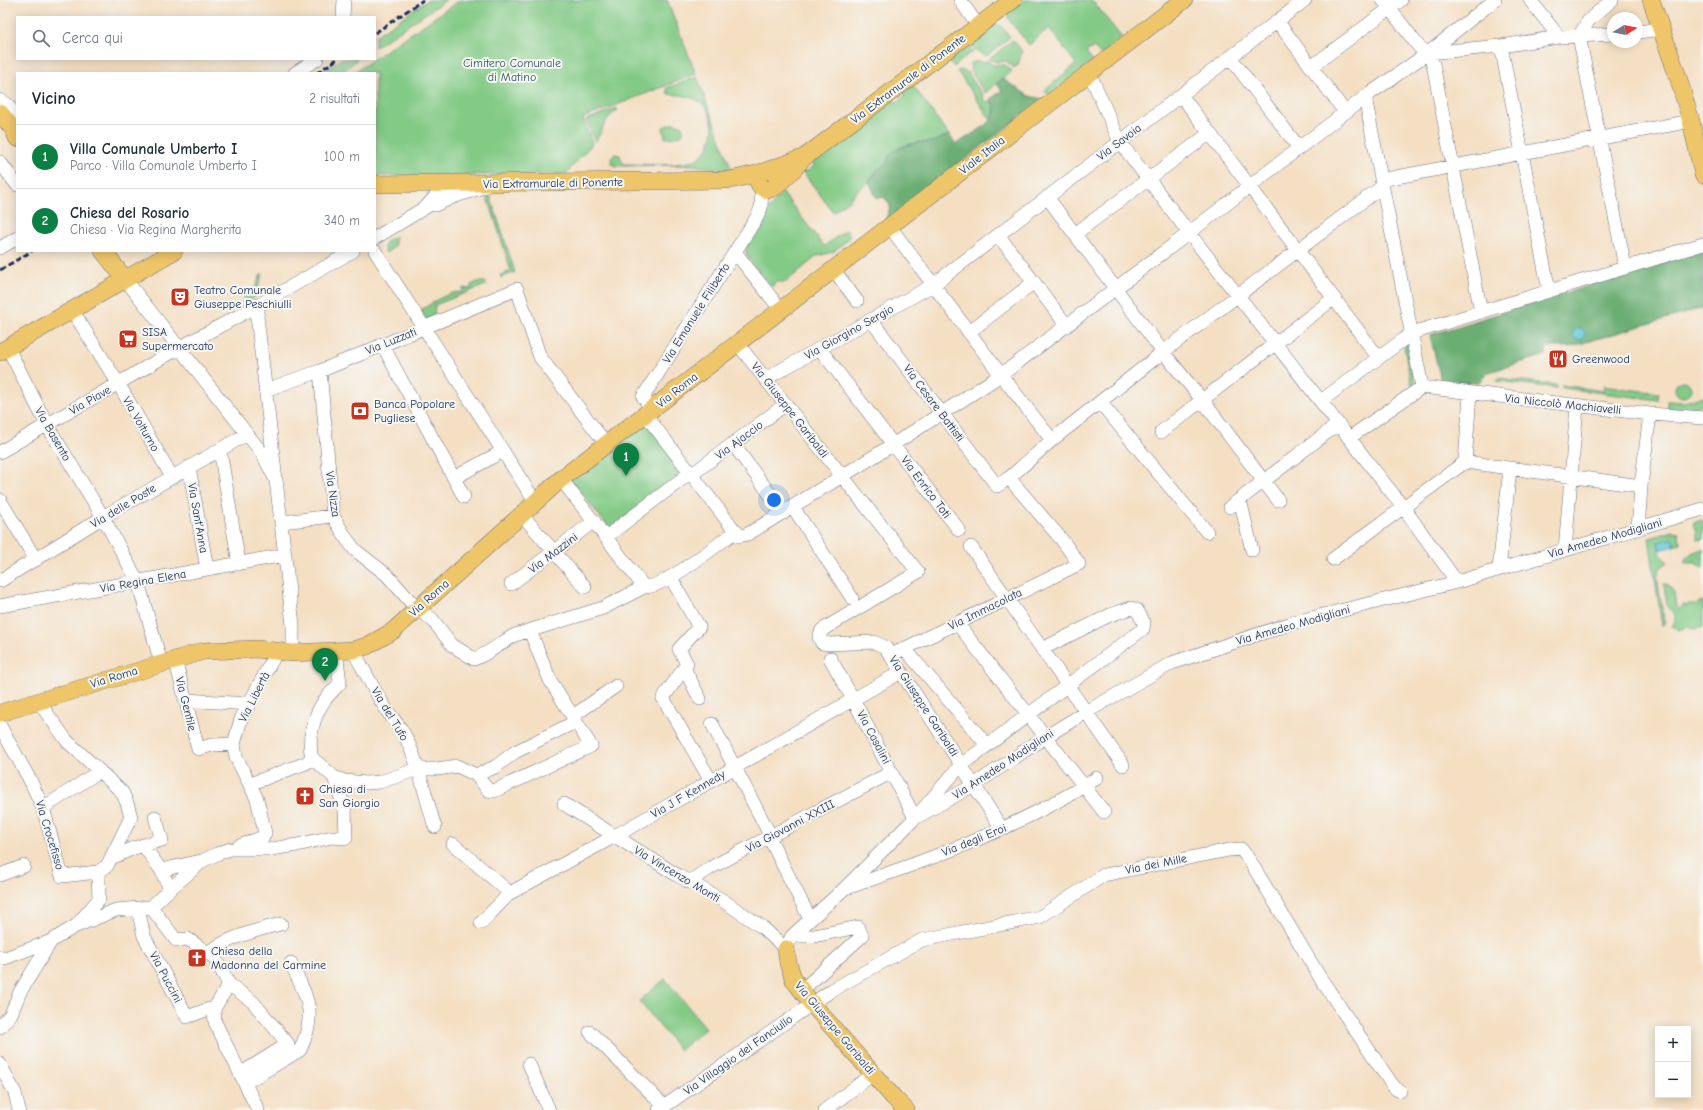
<!DOCTYPE html>
<html lang="it">
<meta charset="utf-8">
<style>
:root{--surface:#fff;--page:#f6f6f7;--text:#1f2937;--muted:#747a83;--line:#e0e1e3;--accent:#0b8043}
body{margin:0;font-family:"Comic Neue",sans-serif;background:var(--page);color:var(--text)}
.controls{position:absolute;right:12px;bottom:12px;display:grid;overflow:hidden;border-radius:0px;box-shadow:0 2px 10px #0003}
.controls button{width:36px;height:36px;display:grid;place-items:center;padding:0;border:0;border-bottom:1px solid var(--line);background:var(--surface);color:var(--text);font:20px sans-serif}
.compass{position:absolute;left:1607px;top:12px;width:36px;height:36px;border-radius:50%;background:var(--surface);box-shadow:0 2px 10px #0003;rotate:80deg}
.you{position:absolute;left:774px;top:500px;width:14px;height:14px;margin:-10px;border:3px solid #fff;border-radius:50%;background:#1a73e8;box-shadow:0 0 0 6px #1a73e833}
.badge{display:grid;place-items:center;width:26px;height:26px;border-radius:50%;background:var(--accent);color:#fff;font-size:13px;font-weight:700}
.pin{position:absolute;translate:-50% -33px;filter:drop-shadow(0 1px 2px #0008)}
.pin::after{content:'';position:absolute;top:21px;width:14px;height:12px;background:inherit;clip-path:polygon(0 0,100% 0,50% 100%)}
.list{margin:0;padding:0;list-style:none}
h2{display:flex;justify-content:space-between;align-items:center;height:52px;margin:0;padding:0 16px;font-size:17px}
h2 small{font-size:13px;font-weight:400;color:var(--muted)}
.list li{display:grid;grid-template-columns:26px 1fr auto;gap:12px;align-items:center;box-sizing:border-box;height:64px;padding:0 16px;border-top:1px solid var(--line)}
.list b{display:block;font-size:15px;white-space:nowrap}
.list p{margin:0;font-size:13px;white-space:nowrap;color:var(--muted)}
.list em{font-size:13px;font-style:normal;color:var(--muted)}
.icon{flex:none;width:22px;height:22px;fill:none;stroke:currentColor;stroke-width:2;stroke-linecap:round;stroke-linejoin:round}
.map{position:relative;flex:none;width:1703px;height:1110px;overflow:hidden}
.search{position:absolute;background:var(--surface);box-shadow:0 2px 10px #0003;left:16px;top:16px;width:360px;height:44px;display:flex;align-items:center;gap:10px;box-sizing:border-box;padding:0 14px;border-radius:0px;color:var(--muted);font-size:15px}
.panel{position:absolute;background:var(--surface);box-shadow:0 2px 10px #0003;left:16px;top:72px;width:360px;height:180px;border-radius:0px}
.map>svg:first-child{display:block}
.green{fill:#83ca86;stroke:#4f7c72}
.forest{fill:#6aae73;stroke:#426e68}
.water{fill:#5dc7d7;stroke:#3c7b9a}
.lines{fill:none;stroke-linecap:round;stroke-linejoin:round}
.minor-casing{stroke:#676d81;stroke-width:14}
.major-casing{stroke:#676d81;stroke-width:18}
.minor{stroke:#fff;stroke-width:13}
.major{stroke:#eec569;stroke-width:17}
.rail{stroke:#1b2f5e;stroke-width:3;stroke-dasharray:6 3;stroke-linecap:butt}
.labels{text-anchor:middle;dominant-baseline:central;stroke-width:4;stroke-linejoin:round;paint-order:stroke}
.park-label{font-size:12px;fill:#355668;stroke:#f6f6f2}
.street-label{font-size:12px;fill:#1b2f5e;stroke:#f6f6f2}
.poi-label{font-size:12px;fill:#1b2f5e;stroke:#f6f6f2;text-anchor:start}
</style>
<div class="map">
<svg width="1703" height="1110" viewBox="0 0 1703 1110">
<rect width="100%" height="100%" fill="#f6f6f2"/>
<filter id="ink" filterUnits="userSpaceOnUse"><feTurbulence type="fractalNoise" baseFrequency=".025" numOctaves="2"/><feDisplacementMap in="SourceGraphic" scale="8" xChannelSelector="R" yChannelSelector="G"/><feConvolveMatrix kernelMatrix="1 2 1 2 8 2 1 2 1" color-interpolation-filters="sRGB"/></filter>
<filter id="wash" filterUnits="userSpaceOnUse"><feTurbulence type="fractalNoise" baseFrequency=".012" numOctaves="4" result="noise"/><feDisplacementMap in="SourceGraphic" scale="16" xChannelSelector="R" yChannelSelector="G"/><feGaussianBlur stdDeviation="0.9" result="paint"/><feColorMatrix in="noise" values="0 0 0 0 0 0 0 0 0 0 0 0 0 0 0 0 0 1.4 0 .05"/><feComposite in="paint" operator="in"/></filter>
<g filter="url(#wash)">
<rect width="100%" height="100%" fill="#f4dfc3"/>
<path class="green" d="M428,0H446L375,47V36Z
M460,0H667L696,74L583,118L592,144L566,174L375,176V73H353Z
M1023,0H1092L1122,38L1101,55L1094,47L1086,52L1093,61L1048,95L1045,90L1076,64L1049,28L1029,45L1009,20L1007,12Z
M992,23L996,25L1001,26L1010,37L987,56L975,51L969,41Z
M1013,40L1022,51L1018,65L1014,68L1006,61L996,62L989,59Z
M967,43L973,53C965,54 961,63 954,67L947,58Z
M341,59H358L341,73H322Z
M978,61L982,63L987,61L993,65H1005L1012,71L985,93L970,70L971,63Z
M962,70L967,72L983,95L984,100L987,102L991,100C996,108 995,113 991,120L957,71Z
M697,77L732,170L689,165L616,166L612,164L611,157L615,154L620,155L622,162L625,164C642,164 681,167 695,160C717,148 719,114 698,101C689,95 678,95 668,94L667,88Z
M912,84L949,135L932,142L915,143L904,146L890,153L887,163L877,170L872,180L859,189L849,200L833,212L802,171L806,172L814,166L812,159L891,98L897,102L905,96L903,90Z
M617,108V111C603,119 604,130 595,142L586,120Z
M674,123L681,125C689,138 674,137 665,138L663,127Z
M489,192L515,272L501,278L500,275L511,271L490,204H489L485,193Z
M782,192L824,246L846,230L849,233L850,238L833,252L817,256L786,282H776L772,287C764,277 752,266 747,255C740,242 773,204 782,192Z
M396,236L394,247L386,253L384,248L385,242Z
M261,274H263L254,298L247,302L243,295L255,288Z
M477,282H485L486,285L435,305L434,316L427,320L421,310C434,302 446,292 462,292L463,288L471,289V285Z
M1407,342L1415,383L1411,384L1404,346Z
M1499,378L1557,385V388L1496,381Z
M1675 389a8 8 0 1 1 16 0a8 8 0 1 1-16 0Z
M1562,385L1604,391L1603,386L1659,393L1658,400L1562,388Z
M1703,396V404C1691,409 1680,410 1667,409V401L1685,402Z
M644,422L683,467L681,473L610,529L570,479Z
M1703,520V539L1697,540V531L1693,525L1694,522Z
M1672,531L1679,532L1680,543L1679,545H1676L1673,538L1658,542L1661,556L1668,562L1660,568L1657,577L1664,618L1666,622L1662,626L1649,538Z
M1703,549V568L1695,563H1685C1687,554 1694,551 1703,549Z
M1664,584H1667L1674,592L1676,607L1678,609L1684,604L1685,606L1688,605V604H1699V602L1703,601V627L1694,629L1688,627L1678,630L1672,626L1675,621V615L1667,606Z
M665,979L706,1028L680,1050L639,1001Z"/>
<path class="forest" d="M1003,79L1029,96L1043,99L885,221L890,207L889,203L883,197L877,199L869,182L877,170L887,163L890,153L904,146L919,142H932L949,135L956,144C965,138 992,124 994,115C996,109 993,104 990,99L1002,91L997,84Z
M1703,250V308L1569,347H1546V355L1489,372L1478,383L1441,381L1430,335Z"/>
<path class="water" d="M1573 334a6 6 0 1 1 12 0a6 6 0 1 1-12 0Z
M1673,538L1675,546L1660,550L1658,542Z"/>
</g>
<g filter="url(#ink)">
<g class="lines">
<defs>
<path id="minor" d="M960,0L978,26
M1383,0L1419,47L1428,53L1433,64L1481,312
M1530,0L1559,37
M1612,0L1589,20L1579,36L1625,267
M343,17L344,0
M1277,21L1345,112
M1637,32L1661,29
M1501,46L1549,291
M1428,53L1501,46L1559,37L1613,34
M1230,57L1299,148
M1311,67L1401,0
M1089,72L1120,142L1189,233L1403,507L1457,582
M295,73L317,59
M1181,95L1378,357
M1365,97L1422,387
M0,100L7,104L17,117
M0,162L17,185
M1381,180L1691,121
M1047,197L1163,352L1203,401L1278,500
M435,205L453,197L486,186
M890,227L1001,375L1052,440
M1075,234L1210,133
M998,235L1067,326
M375,238L426,207L434,198L454,184
M0,248L17,238
M375,251L536,503
M735,252L781,310
M834,270L857,301
M125,279L262,453L276,480L293,625V653
M259,305L257,316L275,472
M72,310L118,383L172,477
M871,320L997,486L1009,478L1062,540L1079,564L891,655
M969,332L1034,282
M382,344L464,497
M8,348L47,425L103,517L138,582L161,663
M820,349L959,530
M320,371L333,516L346,538L355,550L387,575L417,609L432,619L452,645L474,659C487,655 502,642 515,635L603,608L644,587C663,589 718,544 736,531
M765,379L933,285L1305,0
M1422,387L1650,414L1703,418
M265,390L320,371L517,289L540,357L606,444
M1321,401L1412,333L1703,244
M1100,402L1207,532
M652,409L643,397L757,217L761,208L762,188
M645,414L739,536L748,534L894,444L1001,375L1189,233L1365,97L1428,53L1495,0
M1161,432L1334,298
M1349,438L1422,387
M733,444L784,513
M220,450L239,564
M0,452L179,348L259,305L353,251
M1465,462L1470,394
M189,467L207,569
M454,478L503,451
M1009,478L1052,440L1163,352L1383,186
M561,479L644,587
M0,500L36,560
M1240,500L1252,550
M793,507L852,598
M1230,507L1338,424
M522,515L585,587
M282,522L333,516
M1638,529L1641,486L1650,414
M606,537L690,473L695,472L786,404
M971,547L1123,765
M1565,550L1577,406
M1333,559L1465,462L1641,486
M1499,569L1510,469
M671,578L699,627L679,649L687,664L663,698L711,781
M0,581L103,517L247,434
M511,584L594,521
M0,606L285,555
M957,623L1104,812
M904,648L987,745
M353,650C364,670 374,690 386,709C391,717 399,725 404,734C419,763 425,796 435,827
M830,658L853,699L915,818L974,785L1045,737L1086,712L1172,663L1295,622L1457,582L1703,509
M175,659L198,749L212,745L234,744
M684,668L700,699
M186,700L248,704
M38,701L67,741L122,792L127,803L131,817L107,866L98,872
M573,716L616,686
M712,724L767,829L769,837L810,919
M0,726L30,780L43,808L62,876L98,872L99,899L76,926
M312,758L334,777L345,781L366,783L380,782L418,769H437L457,766L476,775L488,790L494,791L591,746L550,680L530,631
M312,758C307,740 314,714 325,700C329,694 335,689 340,683L336,651
M476,775L495,767L515,752L575,722
M250,784L306,763L312,758
M564,804L677,875L722,900L762,927L786,949L792,936L845,888L915,818L961,765L885,647L874,642L829,644L822,643L819,637L822,630L918,572L737,343
M43,808L100,771
M1002,829L961,765L1143,629L1144,623L1137,610L1131,608L1110,615L1042,649
M453,844L510,893
M143,845L161,870L170,889
M239,846L263,837L265,833L257,799L236,757L234,744L241,719L277,651
M111,858L134,848L162,840L155,817
M161,870L201,861
M0,875L24,866
M689,882L710,868L892,772
M849,887C934,858 1020,827 1097,778
M151,907L176,940L188,939L214,957L229,984L253,1002L288,1044L240,1074
M138,909L144,936L187,1017L209,1009H214
M481,923L510,893L615,836L901,672
M792,936H814L858,927L862,936L802,990
M209,952C225,939 260,929 281,924
M0,957L5,958L51,941L74,927L116,910L151,907L170,889L204,860L217,854L230,849H271L297,845L332,837L346,838L345,810L334,777
M214,1009L215,1022L258,1110
M214,1009L229,984
M0,1027L11,1014L20,992L51,941
M590,1032L664,1106
M0,1064L15,1093L19,1110
M529,1064L549,1110
M245,1083L300,1050C318,1011 307,999 291,963
M659,1110L832,990L922,940L1040,917L1104,875L1229,850L1241,849L1250,861L1321,979L1391,1083L1396,1089L1400,1091
M825,1110L873,1074"/>
<path id="major" d="M1651,0L1678,77L1691,121L1703,175
M0,113L14,130L17,138
M770,170C778,174 779,179 775,187L767,190C758,187 756,180 760,173L800,159
M375,184L730,180L760,173
M775,187L794,169L802,159L1013,0
M103,251L125,279
M0,352L174,251
M0,713L204,651L257,649L293,653L353,650L367,646L393,631L561,479L1184,0
M786,949L788,963L794,980L812,1004L894,1098L906,1110"/>
</defs>
<use href="#minor" class="minor-casing"/>
<use href="#major" class="major-casing"/>
<use href="#minor" class="minor"/>
<use href="#major" class="major"/>
<path class="rail" d="M375,33L423,0
M317,73L337,59
M0,270L32,251"/>
</g>
</g>
<defs>
<symbol id="theatre-square" viewBox="-11 -11 22 22"><rect x="-9" y="-9" width="18" height="18" rx="4" fill="#c8321e" stroke="#f6f6f2"/><path d="M-5-5.5Q0-4 5-5.5V0Q5 5 0 6Q-5 5-5 0ZM-3.3-2.5H-1v1.5H-3.3ZM1-2.5H3.3v1.5H1ZM-2.8 1Q0 5.5 2.8 1Z" fill="#fff"/></symbol>
<symbol id="supermarket-square" viewBox="-11 -11 22 22"><rect x="-9" y="-9" width="18" height="18" rx="4" fill="#c8321e" stroke="#f6f6f2"/><path d="M-6-5.5h2.5l.6 2H6L4.5 2H-2.5L-4.4-4H-6ZM-1.5 3.2a1.3 1.3 0 1 0 .1 0ZM3 3.2a1.3 1.3 0 1 0 .1 0Z" fill="#fff"/></symbol>
<symbol id="restaurant-square" viewBox="-11 -11 22 22"><rect x="-9" y="-9" width="18" height="18" rx="4" fill="#c8321e" stroke="#f6f6f2"/><path d="M-5-6h1v4h1v-4h1v4h1v-4h1v5L-1.5 .5V6h-2V.5L-5-1ZM5-6V6H3V1.5H1.5Q1.5-4 5-6Z" fill="#fff"/></symbol>
<symbol id="bank-square" viewBox="-11 -11 22 22"><rect x="-9" y="-9" width="18" height="18" rx="4" fill="#c8321e" stroke="#f6f6f2"/><path d="M-6-4H6V4H-6ZM0-2.3a2.3 2.3 0 1 0 0 4.6a2.3 2.3 0 1 0 0-4.6Z" fill="#fff"/></symbol>
<symbol id="church-square" viewBox="-11 -11 22 22"><rect x="-9" y="-9" width="18" height="18" rx="4" fill="#c8321e" stroke="#f6f6f2"/><path d="M-1.2-6h2.4v3.5h3.3v2.4h-3.3V6h-2.4V-.1h-3.3v-2.4h3.3Z" fill="#fff"/></symbol>
</defs>
<g fill-rule="evenodd">
<use href="#theatre-square" x="169" y="286" width="22" height="22"/>
<use href="#supermarket-square" x="117" y="328" width="22" height="22"/>
<use href="#restaurant-square" x="1547" y="348" width="22" height="22"/>
<use href="#bank-square" x="349" y="400" width="22" height="22"/>
<use href="#church-square" x="294" y="785" width="22" height="22"/>
<use href="#church-square" x="186" y="947" width="22" height="22"/>
</g>
<g class="labels">
<g class="park-label">
<text x="512" y="63">Cimitero Comunale<tspan x="512" dy="14">di Matino</tspan></text>
</g>
<g class="street-label">
<text transform="translate(908 79) rotate(-37)">Via Extramurale di Ponente</text>
<text transform="translate(1119 142) rotate(-37)">Via Savoia</text>
<text transform="translate(982 155) rotate(-38)">Viale Italia</text>
<text transform="translate(553 183) rotate(-1)">Via Extramurale di Ponente</text>
<text transform="translate(696 313) rotate(-58)">Via Emanuele Filiberto</text>
<text transform="translate(849 332) rotate(-29)">Via Giorgino Sergio</text>
<text transform="translate(391 341) rotate(-22)">Via Luzzati</text>
<text transform="translate(677 390) rotate(-38)">Via Roma</text>
<text transform="translate(90 400) rotate(-30)">Via Piave</text>
<text transform="translate(934 403) rotate(53)">Via Cesare Battisti</text>
<text transform="translate(1563 404) rotate(6)">Via Niccolò Machiavelli</text>
<text transform="translate(790 410) rotate(52)">Via Giuseppe Garibaldi</text>
<text transform="translate(141 424) rotate(60)">Via Volturno</text>
<text transform="translate(53 434) rotate(60)">Via Basento</text>
<text transform="translate(739 440) rotate(-37)">Via Ajaccio</text>
<text transform="translate(926 487) rotate(53)">Via Enrico Toti</text>
<text transform="translate(333 494) rotate(82)">Via Nizza</text>
<text transform="translate(123 506) rotate(-31)">Via delle Poste</text>
<text transform="translate(198 518) rotate(80)">Via Sant'Anna</text>
<text transform="translate(1605 538) rotate(-16)">Via Amedeo Modigliani</text>
<text transform="translate(553 553) rotate(-37)">Via Mazzini</text>
<text transform="translate(143 581) rotate(-10)">Via Regina Elena</text>
<text transform="translate(429 598) rotate(-42)">Via Roma</text>
<text transform="translate(985 609) rotate(-26)">Via Immacolata</text>
<text transform="translate(1293 625) rotate(-16)">Via Amedeo Modigliani</text>
<text transform="translate(114 677) rotate(-17)">Via Roma</text>
<text transform="translate(254 697) rotate(-63)">Via Libertà</text>
<text transform="translate(186 704) rotate(76)">Via Gentile</text>
<text transform="translate(924 706) rotate(57)">Via Giuseppe Garibaldi</text>
<text transform="translate(390 714) rotate(59)">Via del Tufo</text>
<text transform="translate(874 737) rotate(62)">Via Casalini</text>
<text transform="translate(1003 764) rotate(-33)">Via Amedeo Modigliani</text>
<text transform="translate(688 794) rotate(-30)">Via J F Kennedy</text>
<text transform="translate(790 826) rotate(-28)">Via Giovanni XXIII</text>
<text transform="translate(50 835) rotate(73)">Via Crocefisso</text>
<text transform="translate(974 840) rotate(-22)">Via degli Eroi</text>
<text transform="translate(1156 864) rotate(-11)">Via dei Mille</text>
<text transform="translate(677 874) rotate(31)">Via Vincenzo Monti</text>
<text transform="translate(166 977) rotate(62)">Via Puccini</text>
<text transform="translate(835 1028) rotate(50)">Via Giuseppe Garibaldi</text>
<text transform="translate(738 1055) rotate(-35)">Via Villaggio del Fanciullo</text>
</g>
<g class="poi-label">
<text x="194" y="290">Teatro Comunale<tspan x="194" dy="14">Giuseppe Peschiulli</tspan></text>
<text x="142" y="332">SISA<tspan x="142" dy="14">Supermercato</tspan></text>
<text x="1572" y="359">Greenwood</text>
<text x="374" y="404">Banca Popolare<tspan x="374" dy="14">Pugliese</tspan></text>
<text x="319" y="789">Chiesa di<tspan x="319" dy="14">San Giorgio</tspan></text>
<text x="211" y="951">Chiesa della<tspan x="211" dy="14">Madonna del Carmine</tspan></text>
</g>
</g>
</svg>
<div class="controls">
<button>+</button>
<button>−</button>
</div>
<svg class="compass" viewBox="-18 -18 36 36"><path d="M0-13l5 13h-10z" fill="#e53935"/><path d="M0 13l5-13h-10z" fill="#747a83"/></svg>
<div class="you"></div>
<div class="pin badge" style="left:626px;top:476px">1</div>
<div class="pin badge" style="left:325px;top:681px">2</div>
<div class="search"><svg class="icon" aria-label="search" viewBox="0 0 24 24"><circle cx="10" cy="10" r="6"/><path d="M15 15l6 6"/></svg>Cerca qui</div>
<section class="panel">
<h2>Vicino<small>2 risultati</small></h2>
<ul class="list">
<li><span class="badge">1</span><div><b>Villa Comunale Umberto I</b><p>Parco · Villa Comunale Umberto I</p></div><em>100 m</em></li>
<li><span class="badge">2</span><div><b>Chiesa del Rosario</b><p>Chiesa · Via Regina Margherita</p></div><em>340 m</em></li>
</ul>
</section>
</div>
